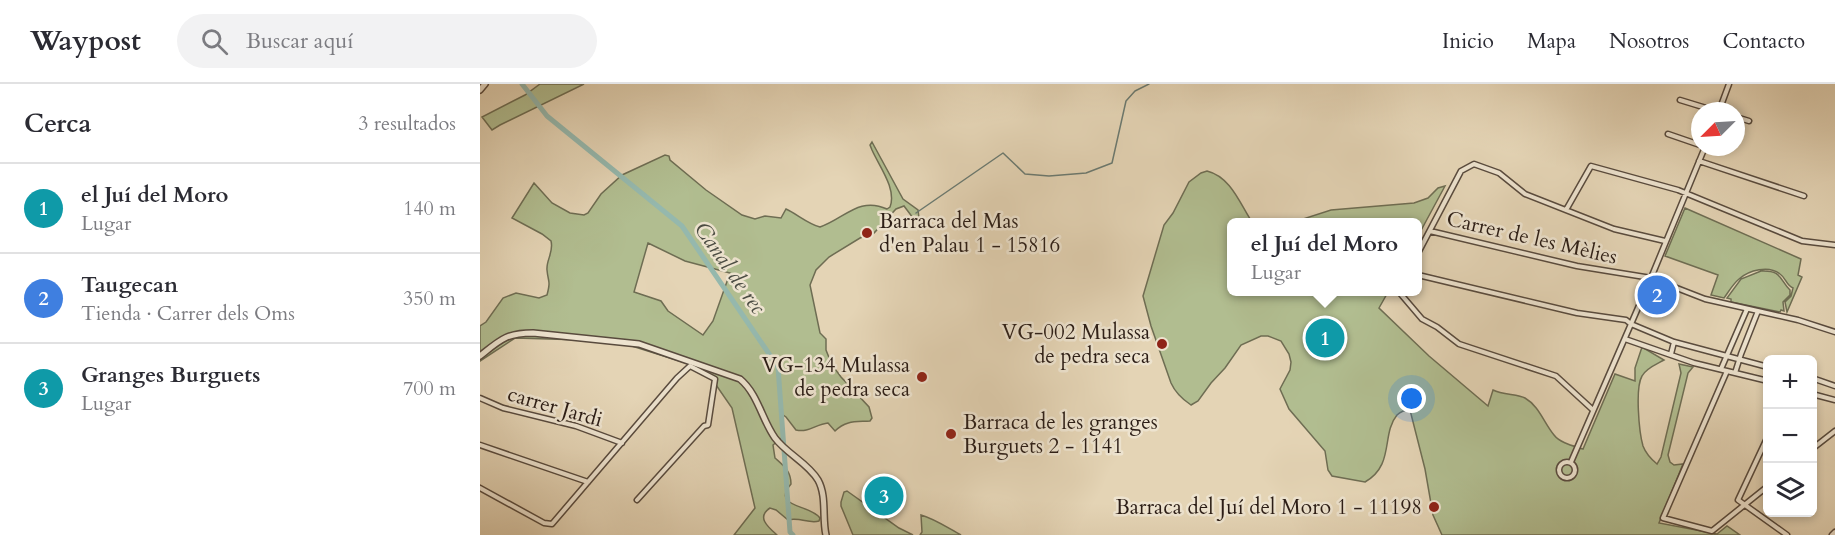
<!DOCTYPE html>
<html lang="es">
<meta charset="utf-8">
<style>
:root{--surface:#fff;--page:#f2f2f3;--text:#2b2b33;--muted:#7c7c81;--line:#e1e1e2;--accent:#db2777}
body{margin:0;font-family:Cardo,serif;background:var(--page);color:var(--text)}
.controls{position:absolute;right:18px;bottom:18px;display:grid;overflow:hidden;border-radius:9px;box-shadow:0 3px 9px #0003}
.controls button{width:54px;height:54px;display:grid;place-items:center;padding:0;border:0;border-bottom:2px solid var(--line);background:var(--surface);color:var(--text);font:30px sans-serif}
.compass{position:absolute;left:1211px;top:18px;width:54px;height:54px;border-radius:50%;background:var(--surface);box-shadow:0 3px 9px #0003;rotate:246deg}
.you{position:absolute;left:932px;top:315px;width:21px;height:21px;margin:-15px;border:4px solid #fff;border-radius:50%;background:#1a73e8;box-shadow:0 0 0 9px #1a73e833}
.badge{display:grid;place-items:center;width:39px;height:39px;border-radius:50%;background:var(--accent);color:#fff;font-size:20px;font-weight:700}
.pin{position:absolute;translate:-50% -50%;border:3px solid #fff;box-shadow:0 2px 6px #0006}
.popup{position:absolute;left:747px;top:134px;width:195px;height:78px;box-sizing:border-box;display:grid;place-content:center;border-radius:9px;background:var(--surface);filter:drop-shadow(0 2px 4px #0005);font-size:20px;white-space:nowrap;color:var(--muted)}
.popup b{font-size:22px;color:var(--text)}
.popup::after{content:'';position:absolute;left:50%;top:100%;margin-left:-12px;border:12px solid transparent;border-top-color:var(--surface)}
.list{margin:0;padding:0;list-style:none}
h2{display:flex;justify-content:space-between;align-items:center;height:78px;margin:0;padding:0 24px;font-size:26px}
h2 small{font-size:20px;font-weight:400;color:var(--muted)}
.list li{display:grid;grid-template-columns:39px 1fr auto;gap:18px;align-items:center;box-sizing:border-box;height:90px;padding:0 24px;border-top:2px solid var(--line)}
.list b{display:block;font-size:22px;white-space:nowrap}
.list p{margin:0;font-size:20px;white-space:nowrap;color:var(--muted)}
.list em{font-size:20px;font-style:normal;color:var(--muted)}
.icon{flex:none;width:33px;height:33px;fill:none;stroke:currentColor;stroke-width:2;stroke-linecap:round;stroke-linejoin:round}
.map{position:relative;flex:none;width:1355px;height:451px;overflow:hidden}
header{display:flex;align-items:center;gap:36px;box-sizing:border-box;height:84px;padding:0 30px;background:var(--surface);border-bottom:2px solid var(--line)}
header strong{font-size:28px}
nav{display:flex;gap:33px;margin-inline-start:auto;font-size:21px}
.search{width:420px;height:54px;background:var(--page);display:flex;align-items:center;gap:15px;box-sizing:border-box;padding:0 21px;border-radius:33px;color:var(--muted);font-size:22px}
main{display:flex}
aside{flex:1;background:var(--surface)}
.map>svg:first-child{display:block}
.green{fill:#b1bd90;stroke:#6e6d53;stroke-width:1.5;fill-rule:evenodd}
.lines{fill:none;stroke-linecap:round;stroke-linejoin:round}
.stream{stroke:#6b7a71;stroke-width:1.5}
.canal{stroke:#95b8ad;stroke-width:5}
.minor-casing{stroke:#594b3e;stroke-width:7}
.tertiary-casing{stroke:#594b3e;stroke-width:8}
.minor{stroke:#ede3cf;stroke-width:4}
.tertiary{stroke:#ede3cf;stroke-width:5}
.poi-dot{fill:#8f2418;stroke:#ede3cf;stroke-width:2}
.labels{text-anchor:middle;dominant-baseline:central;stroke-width:5;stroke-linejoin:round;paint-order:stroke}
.poi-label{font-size:21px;fill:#2b1d16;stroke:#ede3cf;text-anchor:end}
.street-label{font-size:21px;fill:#2b1d16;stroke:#ede3cf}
.water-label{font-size:22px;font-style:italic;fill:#4b4c43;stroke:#ede3cf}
</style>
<header>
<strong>Waypost</strong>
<div class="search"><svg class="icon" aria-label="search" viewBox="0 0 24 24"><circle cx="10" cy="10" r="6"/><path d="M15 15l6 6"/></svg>Buscar aquí</div>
<nav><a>Inicio</a><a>Mapa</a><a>Nosotros</a><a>Contacto</a></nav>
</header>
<main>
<aside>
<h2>Cerca<small>3 resultados</small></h2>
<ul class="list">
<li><span class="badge" style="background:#0f9aa8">1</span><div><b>el Juí del Moro</b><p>Lugar</p></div><em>140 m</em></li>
<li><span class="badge" style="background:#3f7fe0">2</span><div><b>Taugecan</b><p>Tienda · Carrer dels Oms</p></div><em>350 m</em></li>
<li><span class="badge" style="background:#0f9aa8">3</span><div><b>Granges Burguets</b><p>Lugar</p></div><em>700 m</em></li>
</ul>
</aside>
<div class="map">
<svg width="1355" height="451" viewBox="0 0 1355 451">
<rect width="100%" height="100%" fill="#e4d4b5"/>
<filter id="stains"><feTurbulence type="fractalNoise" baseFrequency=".00333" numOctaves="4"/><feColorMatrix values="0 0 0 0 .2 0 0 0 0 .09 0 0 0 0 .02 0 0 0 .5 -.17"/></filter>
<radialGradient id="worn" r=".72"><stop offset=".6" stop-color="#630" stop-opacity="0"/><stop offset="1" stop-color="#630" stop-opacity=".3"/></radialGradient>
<path class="green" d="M60,0H104L20,41L12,46L2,33L45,11Z
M392,58L423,115L438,126L439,134H433L424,122L416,125L394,149L380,154L349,173L336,186L330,201L340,249L346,255V266L352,281L361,293L389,323L392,334L390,337C376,338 366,336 355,347L348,339C336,340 329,349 316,346L306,333L303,331L301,334L304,352L293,361L295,374C304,382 311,387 311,400C291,424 330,420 340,434L339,437C329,440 320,433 308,436L296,426L290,424C276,433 288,443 297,451H254L275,424L252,324L225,285L136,257L35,254L0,277V242L6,238L23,214L36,209L59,214L67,211C71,196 68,198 67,186C66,176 74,168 71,157L62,150L32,134L54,99L72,119L90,129L104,131L108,129L121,110L142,91L185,71L189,72L190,76L226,106L262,131L275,135L285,132L301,134L306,125C317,130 328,140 340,143C364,135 379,112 407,125L410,123C417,105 399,82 392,66L390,61ZM168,159L205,177L250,189L233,237L223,251L188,227L181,217L154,208Z
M727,87C751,93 760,120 772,138H752V208H908L899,224L949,272L1008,322L1013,306C1023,311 1038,310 1045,314C1059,322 1064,339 1074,351C1080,359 1094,362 1103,365L1135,290L1155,297V284L1162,263L1184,276C1177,280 1166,284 1162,292C1155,304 1159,348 1163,362C1166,370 1171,375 1177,380L1181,373L1201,289L1199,280L1213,283L1208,289L1188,371L1190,378L1194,381L1203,380L1179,439L1237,450L1247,442L1260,451H962L953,431L945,385L930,326C925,326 921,327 917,331C901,350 915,381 885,398L852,392L848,386L845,367L809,325L800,305L810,286L811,278L809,270L801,257L788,252H781L761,261L745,284L731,299L718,317L711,321C702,315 695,308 691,299L671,242L663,212L684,141L693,129L709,98L721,89Z
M965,102L938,152V138H823V135L851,126L934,119L948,114L958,104Z
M1205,124L1321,175L1318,191L1322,193L1307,228L1305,218L1311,212L1313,204C1306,201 1306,194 1300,190C1289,181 1269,186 1259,195C1253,200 1249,207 1244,214L1231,211L1238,191L1185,172Z
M1281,187C1302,186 1299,195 1310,206V211L1303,218L1304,227L1301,226L1300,228L1251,218V215L1247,214L1261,195Z
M367,407L419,444L433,451H373L361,422V418L364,408Z
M441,431C455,435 468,444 481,451H440L442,448Z"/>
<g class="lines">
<path class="stream" d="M436,129L523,69L545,90L569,92L606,89L632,79L646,17L655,7L669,0"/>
<path class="canal" d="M42,0L67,32L202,142L298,283L310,448L313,451"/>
<defs>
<path id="minor" d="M1200,16L1236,27
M1239,27L1249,0
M1256,33L1269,37
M1188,50L1220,61
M1219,77L1324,112
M1086,126L1111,82L1198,106L1322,157L1355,161
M950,147L1097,182L1171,194L1225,215L1318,236L1355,248
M938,169L981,87L994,80L1019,89L1045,110L1134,145L1185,157
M938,191L1097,229L1146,236L1151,240L1194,258L1288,283
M919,208L942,235L957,243L979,260L1076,292L1113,326
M1145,255L1214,279L1288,297
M1191,270L1194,258
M1241,285L1267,225
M1247,287L1183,434L1232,447L1288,402
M1255,289L1261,270L1278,227
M1332,294L1355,302
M1332,310L1355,316
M0,314L23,324L96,342L142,359
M1288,352L1258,416L1307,451
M0,361L108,398
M1332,365L1355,347
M1079 386a8 8 0 1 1 16 0a8 8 0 1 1-16 0Z
M1091,378L1171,194L1225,63
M0,404L64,439L72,440L197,294L210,282L235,295L228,341L224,342L157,416
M1352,451L1355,448"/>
<path id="tertiary" d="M0,6L5,0
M0,272C20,256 26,249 53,249L159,260L260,295C278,310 282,336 295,354C307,370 328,379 338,396C347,412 342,434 346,451"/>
</defs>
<use href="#minor" class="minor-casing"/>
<use href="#tertiary" class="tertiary-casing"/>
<use href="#minor" class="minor"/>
<use href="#tertiary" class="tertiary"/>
</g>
<g class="poi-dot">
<circle cx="387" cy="149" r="6"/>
<circle cx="682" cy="260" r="6"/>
<circle cx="442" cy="293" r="6"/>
<circle cx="471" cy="350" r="6"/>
<circle cx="954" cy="423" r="6"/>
</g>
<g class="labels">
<g class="poi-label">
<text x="399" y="137" text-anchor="start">Barraca del Mas<tspan x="399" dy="24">d'en Palau 1 - 15816</tspan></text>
<text x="670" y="248">VG-002 Mulassa<tspan x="670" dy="24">de pedra seca</tspan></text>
<text x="430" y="281">VG-134 Mulassa<tspan x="430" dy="24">de pedra seca</tspan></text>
<text x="483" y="338" text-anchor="start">Barraca de les granges<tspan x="483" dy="24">Burguets 2 - 1141</tspan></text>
<text x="942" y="423">Barraca del Juí del Moro 1 - 11198</text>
</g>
<g class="street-label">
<text transform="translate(1052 154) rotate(13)">Carrer de les Mèlies</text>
<text transform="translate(75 323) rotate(16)">carrer Jardi</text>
</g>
<g class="water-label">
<text transform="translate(250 184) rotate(55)">Canal de rec</text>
</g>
</g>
<rect width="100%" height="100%" filter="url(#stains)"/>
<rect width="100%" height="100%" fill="url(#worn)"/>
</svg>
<div class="controls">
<button>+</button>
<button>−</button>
<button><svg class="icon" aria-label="layers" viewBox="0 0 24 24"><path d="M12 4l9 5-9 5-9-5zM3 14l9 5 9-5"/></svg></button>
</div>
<svg class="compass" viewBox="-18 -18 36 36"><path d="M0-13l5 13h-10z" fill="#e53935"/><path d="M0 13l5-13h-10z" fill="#7c7c81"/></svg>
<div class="you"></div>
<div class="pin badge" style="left:845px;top:254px;background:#0f9aa8">1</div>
<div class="popup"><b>el Juí del Moro</b>Lugar</div>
<div class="pin badge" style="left:1177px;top:211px;background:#3f7fe0">2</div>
<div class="pin badge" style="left:404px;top:412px;background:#0f9aa8">3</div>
</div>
</main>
